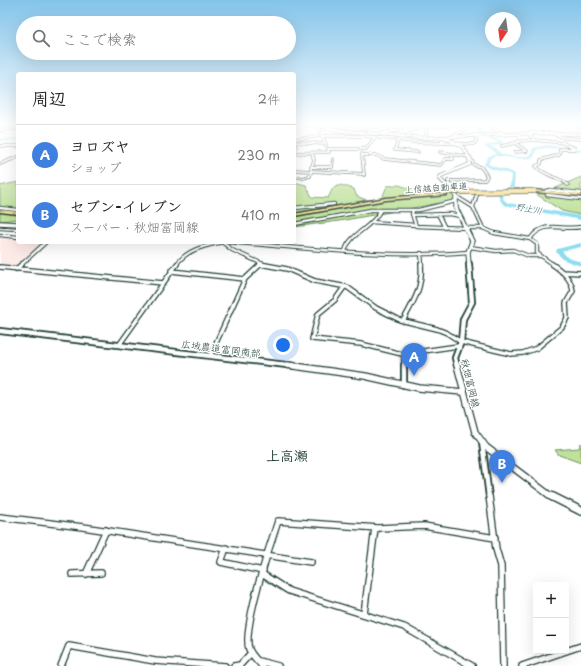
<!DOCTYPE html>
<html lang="ja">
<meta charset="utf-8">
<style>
:root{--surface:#fff;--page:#f6f6f6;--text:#202124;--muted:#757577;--line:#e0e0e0;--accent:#b45309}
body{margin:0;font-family:"Playpen Sans","Klee One",sans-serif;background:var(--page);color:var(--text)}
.controls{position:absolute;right:12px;bottom:12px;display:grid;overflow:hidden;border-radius:4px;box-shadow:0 4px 16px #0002}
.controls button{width:36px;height:36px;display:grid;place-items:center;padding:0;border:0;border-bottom:1px solid var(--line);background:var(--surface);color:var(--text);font:20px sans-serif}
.compass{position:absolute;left:485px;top:12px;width:36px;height:36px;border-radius:50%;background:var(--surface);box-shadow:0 4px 16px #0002;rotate:193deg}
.you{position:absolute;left:283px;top:345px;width:14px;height:14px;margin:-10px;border:3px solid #fff;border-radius:50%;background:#1a73e8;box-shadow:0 0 0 6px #1a73e833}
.badge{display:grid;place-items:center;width:26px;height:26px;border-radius:50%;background:var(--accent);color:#fff;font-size:13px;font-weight:700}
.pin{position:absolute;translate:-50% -33px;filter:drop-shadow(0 1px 2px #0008)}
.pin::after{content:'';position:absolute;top:21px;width:14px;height:12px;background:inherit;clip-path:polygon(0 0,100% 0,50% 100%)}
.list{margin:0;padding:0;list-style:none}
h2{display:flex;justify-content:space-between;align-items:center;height:52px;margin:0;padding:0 16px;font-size:17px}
h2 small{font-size:13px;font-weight:400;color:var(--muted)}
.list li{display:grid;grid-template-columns:26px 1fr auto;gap:12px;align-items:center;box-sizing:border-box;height:60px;padding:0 16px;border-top:1px solid var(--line)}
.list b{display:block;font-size:15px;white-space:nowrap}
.list p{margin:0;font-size:13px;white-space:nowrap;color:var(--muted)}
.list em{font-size:13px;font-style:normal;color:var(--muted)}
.icon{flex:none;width:22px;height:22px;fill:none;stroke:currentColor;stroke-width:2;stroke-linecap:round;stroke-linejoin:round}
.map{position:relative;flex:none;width:581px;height:666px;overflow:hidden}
.search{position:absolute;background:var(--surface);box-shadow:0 4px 16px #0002;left:16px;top:16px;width:280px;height:44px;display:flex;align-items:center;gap:10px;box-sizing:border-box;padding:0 14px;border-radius:22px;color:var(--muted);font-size:15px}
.panel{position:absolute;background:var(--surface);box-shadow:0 4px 16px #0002;left:16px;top:72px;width:280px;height:172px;border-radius:4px}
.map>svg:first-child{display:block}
.built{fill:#fdebe8}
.green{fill:#bfe19a;stroke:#6f8f67}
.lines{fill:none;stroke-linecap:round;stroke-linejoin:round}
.river{fill:#8edced;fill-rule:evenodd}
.street-far4-casing{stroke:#1f3d34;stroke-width:3.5}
.street-far3-casing{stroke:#1f3d34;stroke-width:4.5}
.street-far2-casing{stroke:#1f3d34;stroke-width:6}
.street-far1-casing{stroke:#1f3d34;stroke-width:8}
.street-casing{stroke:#1f3d34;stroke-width:8}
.secondary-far4-casing{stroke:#1f3d34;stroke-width:4}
.secondary-far3-casing{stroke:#1f3d34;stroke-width:5.5}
.secondary-far2-casing{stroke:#1f3d34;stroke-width:8}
.secondary-far1-casing{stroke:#1f3d34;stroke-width:8}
.secondary-casing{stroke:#1f3d34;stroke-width:10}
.highway-casing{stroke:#1f3d34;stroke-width:3}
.street-far4{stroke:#fff;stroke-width:2}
.street-far3{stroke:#fff;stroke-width:2.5}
.street-far2{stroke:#fff;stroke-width:3.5}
.street-far1{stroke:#fff;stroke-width:4.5}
.street{stroke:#fff;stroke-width:5.5}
.secondary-far4{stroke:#fff;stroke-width:2.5}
.secondary-far3{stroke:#fff;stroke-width:3.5}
.secondary-far2{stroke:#fff;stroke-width:4.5}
.secondary-far1{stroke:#fff;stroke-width:5.5}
.secondary{stroke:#fff;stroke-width:7}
.highway{fill:#fbdf96;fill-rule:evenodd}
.highway-bridge-casing{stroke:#1f3d34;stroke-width:6;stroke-linecap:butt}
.highway-bridge{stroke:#fbdf96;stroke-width:4.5}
.labels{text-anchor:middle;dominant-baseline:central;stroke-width:3;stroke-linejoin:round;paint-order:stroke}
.far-street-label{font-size:9px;fill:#1f3d34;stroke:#fff}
.far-water-label{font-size:9px;font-style:italic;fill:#3b6562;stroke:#fff}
.street-label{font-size:10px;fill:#1f3d34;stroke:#fff}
.near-quarter-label{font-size:14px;font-weight:bold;fill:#1f3d34;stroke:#fff}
</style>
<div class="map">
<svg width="581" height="666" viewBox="0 0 581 666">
<rect width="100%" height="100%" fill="#fff"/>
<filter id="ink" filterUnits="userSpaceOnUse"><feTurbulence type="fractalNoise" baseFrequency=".025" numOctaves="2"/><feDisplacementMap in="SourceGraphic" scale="8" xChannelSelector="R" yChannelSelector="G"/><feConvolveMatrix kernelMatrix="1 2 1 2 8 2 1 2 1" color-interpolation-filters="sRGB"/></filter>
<g filter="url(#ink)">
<path class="built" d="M0,236L18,237V242H45L15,268L0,266Z"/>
<path class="green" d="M394,125L388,127L349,131L319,126Z
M581,177V215L562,211L536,194L538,192L551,190Z
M18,182V219L0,221V186Z
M294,182L306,185L312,197L328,198L333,188L341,185L354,189L356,195C364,201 373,201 382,198L387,186L399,185L415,190L440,191L449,192L458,198V200L339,221L294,227Z
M581,443V463L559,455L555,450L579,448Z"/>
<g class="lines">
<path class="river" d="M476,125H480L478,127L485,134L503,141V143L500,145L490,146L498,150L501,154C511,156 521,159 531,155L533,148L546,145L581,150V152C566,151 551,145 536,150L534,157C520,161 509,156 494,156L491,158L488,164C497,169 507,168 515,174L514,187L502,194L504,200L508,203L581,216V220L504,205L500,200L498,193L510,186L511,175C502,170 492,171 485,165L484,164L489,156L496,154L495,152L484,146L499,142C489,139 480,136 474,127Z
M18,138V140L0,141V139Z
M581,243V247L562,251L568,258L581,262V266L564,260L556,252L557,249Z"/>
<defs>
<path id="street-far4" d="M380,125L388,126L394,131
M490,125L492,128L505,134
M388,126L425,127L458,125
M581,126L578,128L581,132
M425,127L427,133L425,138
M319,128L326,145
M0,129H18
M327,129L341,125
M0,131L9,125
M382,133L402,130L409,126
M553,134L566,138L581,139
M409,137L407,136L411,133V130H416V127
M294,139L322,136H365L413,142L473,144L476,142L477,135
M398,140L395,150L418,152
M535,140L564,143
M294,142L326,144
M294,142L296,147L294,152
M563,142L566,145L575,148
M0,146H18
M502,146L519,142L518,141L535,140L528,133
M328,149H366L375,137
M440,152L470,157L474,165L481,167L487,176L485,180L448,181L450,186
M515,152L527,151L516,144
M294,153L329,152L328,149
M362,154L364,175
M362,155H376L384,159L441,165L446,159H453L452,154
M0,164L18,157
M311,167H332L333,159
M311,169L314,160L312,153
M294,170L364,174
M294,176L303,178L310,176L311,172
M568,185C559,176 545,177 536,166L541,164V160L559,155L560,149H574"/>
<path id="street-far3" d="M450,185L451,189
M546,191L550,190L581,193
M547,195L581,199
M457,197L473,207L483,228
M473,207L477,194
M0,208L18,210
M294,208L334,204
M413,210L412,214L416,226L467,228
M438,214L445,228
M413,215L450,214L460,216
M371,222L415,225
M294,224L371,210H419L456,201
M0,228L18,229
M466,228H483L494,233L530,239L537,244V253L554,265
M0,235L18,237
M530,239C544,219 561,231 581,227
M222,242L232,250L265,265
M226,242C306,248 388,259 468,252
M470,247L496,251L513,250L529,256H540
M345,251C350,233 372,228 380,211
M421,253L422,265
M21,265L46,242
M176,265C187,249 205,246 223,242"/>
<path id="street-far2" d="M260,264L287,269L315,281L347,287L376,308L400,320L437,329L447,333L461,342L511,354L523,353L537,348L562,327L567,318L566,303L573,291C571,278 562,271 552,264
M0,267L163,283
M16,269L22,264
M171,271L245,279
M562,272L581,273
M345,286L335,300L318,314L312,339L361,344L402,354L458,346
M403,321C414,301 423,287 421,264
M119,345L177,264
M404,354V366
M210,356L245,279L261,264"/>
<path id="street-far1" d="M404,365V385
M482,442L489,497"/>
<path id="street" d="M489,496L496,549L501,566L503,666
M0,517L83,527L311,562
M226,548L221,562L263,571
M72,574L101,573
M86,574L106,530
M262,574L289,591L404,627L472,666
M364,614L375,528
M566,651L581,646
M259,661L278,666
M61,666L69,646L155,661L225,666
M234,666L240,665L251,653
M262,666C258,661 251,655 249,649C242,630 270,544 278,521L378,528L424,526L495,538
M522,666L566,651"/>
<path id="secondary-far4" d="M310,125L344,131L425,138L534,133L581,134
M455,135L468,128V125
M446,138C460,144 468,148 470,164L441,176L439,178L447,186"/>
<path id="secondary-far3" d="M446,185L456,196V208L472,241L468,252L469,265
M0,223L18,224"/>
<path id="secondary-far2" d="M0,331L295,366
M457,366L455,358L461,342L463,319L472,302L469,264"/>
<path id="secondary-far1" d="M287,365L365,376L419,388L463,392
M457,365L475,432L486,447L552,497"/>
<path id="secondary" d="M551,496L581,511"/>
<path id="highway" d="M533,190L581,194V196L534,192L532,191Z
M446,193H447V195L386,200L294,216V214L386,198Z
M0,210L18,212V214L0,212Z"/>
</defs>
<use href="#street-far4" class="street-far4-casing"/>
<use href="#street-far3" class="street-far3-casing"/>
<use href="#street-far2" class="street-far2-casing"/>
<use href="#street-far1" class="street-far1-casing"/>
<use href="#street" class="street-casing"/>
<use href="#secondary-far4" class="secondary-far4-casing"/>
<use href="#secondary-far3" class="secondary-far3-casing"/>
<use href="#secondary-far2" class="secondary-far2-casing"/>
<use href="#secondary-far1" class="secondary-far1-casing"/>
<use href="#secondary" class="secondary-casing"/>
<use href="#highway" class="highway-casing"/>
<use href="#street-far4" class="street-far4"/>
<use href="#street-far3" class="street-far3"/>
<use href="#street-far2" class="street-far2"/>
<use href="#street-far1" class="street-far1"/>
<use href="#street" class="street"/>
<use href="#secondary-far4" class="secondary-far4"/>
<use href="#secondary-far3" class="secondary-far3"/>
<use href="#secondary-far2" class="secondary-far2"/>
<use href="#secondary-far1" class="secondary-far1"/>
<use href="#secondary" class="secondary"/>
<use href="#highway" class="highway"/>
<defs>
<path id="highway-bridge" d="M444,192L534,191"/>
</defs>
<use href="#highway-bridge" class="highway-bridge-casing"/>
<use href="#highway-bridge" class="highway-bridge"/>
</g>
</g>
<linearGradient id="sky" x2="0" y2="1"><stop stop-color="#84c4ea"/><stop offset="0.57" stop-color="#fff"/><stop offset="1" stop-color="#fff" stop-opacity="0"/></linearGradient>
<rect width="581" height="218" fill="url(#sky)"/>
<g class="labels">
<g class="far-street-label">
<text transform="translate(436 187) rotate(-4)">上信越自動車道</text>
</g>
<g class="far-water-label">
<text transform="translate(529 208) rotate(10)">野上川</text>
</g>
<g class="street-label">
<text transform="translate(221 348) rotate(7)">広域農道富岡南部</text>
<text transform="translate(471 383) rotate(76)">秋畑富岡線</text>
</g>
<g class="near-quarter-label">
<text x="287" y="455">上高瀬</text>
</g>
</g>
</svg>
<div class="controls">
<button>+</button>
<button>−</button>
</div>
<svg class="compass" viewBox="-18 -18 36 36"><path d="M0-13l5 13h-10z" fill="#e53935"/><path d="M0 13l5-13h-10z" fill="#757577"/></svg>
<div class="you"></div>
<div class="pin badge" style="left:414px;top:376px;background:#3f7fe0">A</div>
<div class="pin badge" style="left:502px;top:483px;background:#3f7fe0">B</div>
<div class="search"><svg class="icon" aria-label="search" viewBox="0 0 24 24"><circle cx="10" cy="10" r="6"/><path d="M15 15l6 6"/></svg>ここで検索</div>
<section class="panel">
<h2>周辺<small>2件</small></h2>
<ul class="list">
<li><span class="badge" style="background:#3f7fe0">A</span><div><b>ヨロズヤ</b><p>ショップ</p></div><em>230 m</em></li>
<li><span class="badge" style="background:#3f7fe0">B</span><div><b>セブン-イレブン</b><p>スーパー · 秋畑富岡線</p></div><em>410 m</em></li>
</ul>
</section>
</div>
